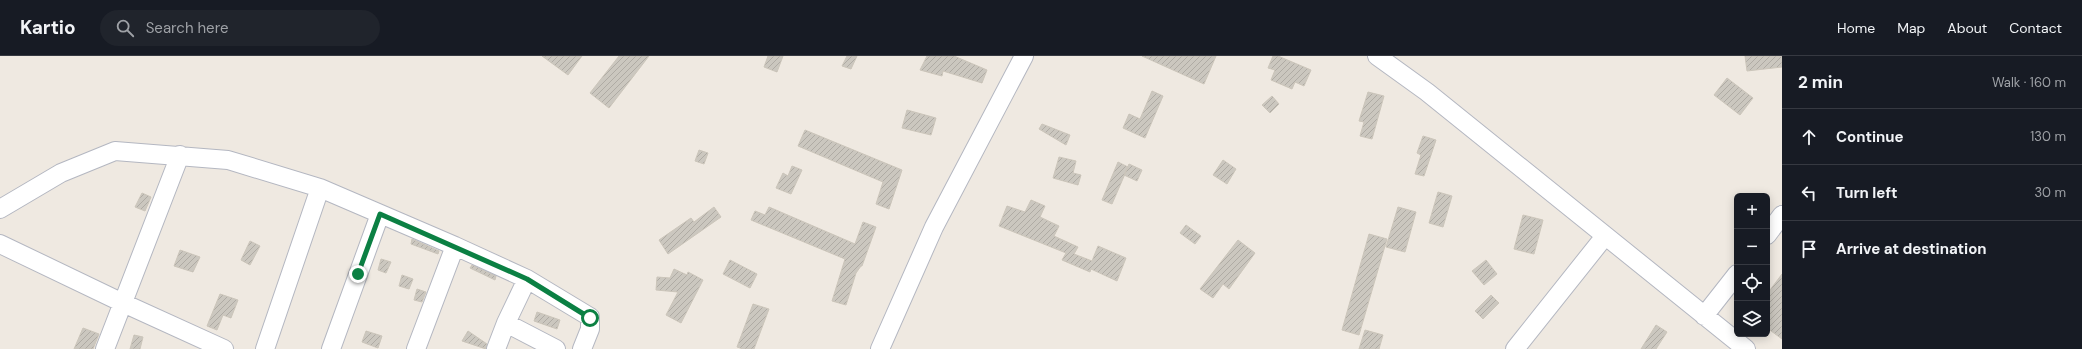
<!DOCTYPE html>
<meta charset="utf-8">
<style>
:root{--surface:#171b24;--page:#20242c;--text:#f1f3f6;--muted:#9ea1a6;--line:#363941}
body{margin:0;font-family:"DM Sans",sans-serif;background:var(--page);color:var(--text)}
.controls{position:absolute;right:12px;bottom:12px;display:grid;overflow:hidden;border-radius:6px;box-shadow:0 2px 10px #0003}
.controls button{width:36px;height:36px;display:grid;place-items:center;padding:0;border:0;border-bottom:1px solid var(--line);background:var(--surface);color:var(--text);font:20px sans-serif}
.stop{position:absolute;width:12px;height:12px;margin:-9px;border:3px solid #0b8043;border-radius:50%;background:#fff}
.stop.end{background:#0b8043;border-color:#fff;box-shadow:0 1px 4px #0008}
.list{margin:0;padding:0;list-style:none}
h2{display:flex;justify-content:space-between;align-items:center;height:52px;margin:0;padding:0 16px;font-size:17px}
h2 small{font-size:13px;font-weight:400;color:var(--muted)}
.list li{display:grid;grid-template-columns:26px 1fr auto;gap:12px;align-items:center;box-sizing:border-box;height:56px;padding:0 16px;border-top:1px solid var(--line)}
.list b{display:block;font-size:15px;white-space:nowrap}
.list em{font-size:13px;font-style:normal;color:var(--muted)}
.icon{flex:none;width:22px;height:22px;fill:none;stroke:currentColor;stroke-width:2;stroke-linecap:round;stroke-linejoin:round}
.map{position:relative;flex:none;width:1782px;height:293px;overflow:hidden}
header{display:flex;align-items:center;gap:24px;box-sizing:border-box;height:56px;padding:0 20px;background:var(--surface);border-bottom:1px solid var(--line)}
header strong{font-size:19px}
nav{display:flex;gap:22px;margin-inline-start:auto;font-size:14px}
.search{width:280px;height:36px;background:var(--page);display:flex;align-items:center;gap:10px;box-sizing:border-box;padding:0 14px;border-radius:22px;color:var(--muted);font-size:15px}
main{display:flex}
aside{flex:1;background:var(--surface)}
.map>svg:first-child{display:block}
.building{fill:url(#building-hatch);stroke:#cbc5ba}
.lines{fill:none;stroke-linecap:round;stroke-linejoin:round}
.minor-casing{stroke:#b4b7c1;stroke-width:20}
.minor{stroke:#fff;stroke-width:18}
.route{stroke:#0b8043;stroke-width:5}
</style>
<header>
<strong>Kartio</strong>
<div class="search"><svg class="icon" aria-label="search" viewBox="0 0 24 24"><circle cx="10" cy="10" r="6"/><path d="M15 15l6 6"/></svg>Search here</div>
<nav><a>Home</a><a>Map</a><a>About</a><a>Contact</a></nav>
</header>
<main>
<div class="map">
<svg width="1782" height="293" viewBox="0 0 1782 293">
<defs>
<pattern id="building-hatch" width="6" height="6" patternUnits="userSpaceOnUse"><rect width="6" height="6" fill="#cbc7bf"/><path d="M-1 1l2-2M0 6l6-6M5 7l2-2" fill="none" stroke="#afaba4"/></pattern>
</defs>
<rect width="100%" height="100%" fill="#efe9e1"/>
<path class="building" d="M542,0H582L568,19Z
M619,0H649L609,52L590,37Z
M768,0H783L777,16L764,11Z
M847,0H857L851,13L842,10Z
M927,0H954L987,14L982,27L943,15L942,20L920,14Z
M1142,0H1216L1204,28Z
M1273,0H1278L1311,14L1304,30L1295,26L1292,33L1271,24L1275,14L1268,12Z
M1745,0H1782V11L1747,15Z
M1727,22L1753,42L1740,59L1714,39Z
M1152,35L1163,40L1145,82L1123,72L1129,58L1140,63Z
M1368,36L1384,40L1372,83L1360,80L1364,66L1359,65Z
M1272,40L1279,48L1270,57L1262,49Z
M907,54L936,62L931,79L902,72Z
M1042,68L1070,79L1066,89L1039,73Z
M805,74L902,114L889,153L876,148L883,126L798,90Z
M1423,80L1436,84L1424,120L1415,118L1421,99L1417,97Z
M699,94L708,97L704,108L695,105Z
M1059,101L1076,105L1073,117L1081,119L1078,129L1053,122Z
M1223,104L1236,113L1227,128L1213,119Z
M1118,106L1128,111L1112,148L1102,144Z
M1129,108L1142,114L1137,125L1124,119Z
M792,110L802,114L791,138L776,132L783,117L788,120Z
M1438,136L1452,140L1443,171L1429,167Z
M142,137L151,141L145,155L135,151Z
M1031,144L1045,150L1040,161L1059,170L1054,180L1078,191L1074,198L1092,205L1098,190L1126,202L1117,225L1091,213L1090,216L1062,204L1066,197L999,170L1007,150L1025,156Z
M714,151L721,161L668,198L659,184L691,162L694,166Z
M769,151L855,188L863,166L876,171L862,210H861L856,217L846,249L832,245L845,203L751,164L755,155L765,159Z
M1398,151L1416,156L1405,196L1386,191Z
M1523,159L1543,164L1534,198L1514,193Z
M1186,169L1201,180L1195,188L1180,177Z
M1369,178L1387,183L1359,279L1342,274Z
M412,183L439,195L438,198L411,188Z
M1238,184L1255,197L1229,233L1223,228L1213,242L1200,233Z
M250,185L260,190L250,209L241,204Z
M180,194L200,201L193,216L174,210Z
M381,203L391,206L386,217L378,214Z
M730,204L757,218L750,232L723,218Z
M1486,204L1497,218L1484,229L1472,215Z
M472,209L496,220L495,224L470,212Z
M674,213L687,219L688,216L703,224L681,267L666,259L678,236L656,234L657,221L670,222Z
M1782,218V283L1767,272V238Z
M402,219L413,223L409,233L399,230Z
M417,233L426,236L422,246L414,244Z
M220,238L238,244L231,262L223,259L217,274L207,270Z
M1491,239L1499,247L1483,263L1475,255Z
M753,248L769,253L754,293H743L737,291Z
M537,256L560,264L557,273L534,265Z
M1656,269L1667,276L1656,293H1641Z
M83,272L99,278L93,293H74Z
M1365,274L1383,279L1379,293H1359Z
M366,275L382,280L378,292L362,286Z
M468,275L487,288L486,293L462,285Z
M134,279L143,281L140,293H130Z"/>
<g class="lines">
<defs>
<path id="minor" d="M1377,0L1427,36L1746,293
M0,153L61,117L115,95L228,104L320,132L455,190L527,223L590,261V273L582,293
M1767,179L1782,159
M0,188L123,247L224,293
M1704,260L1737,218
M506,267L556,293
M105,293L180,99
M265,293L320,132
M331,293L380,158
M416,293L455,190
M496,293L506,267L527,223
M880,293L934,171L1024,0
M1515,293L1605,180"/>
</defs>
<use href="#minor" class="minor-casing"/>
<use href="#minor" class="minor"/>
</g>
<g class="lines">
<path class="route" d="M358,218L380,158L527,223L590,262"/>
</g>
</svg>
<div class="controls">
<button>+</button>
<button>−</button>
<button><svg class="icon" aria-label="locate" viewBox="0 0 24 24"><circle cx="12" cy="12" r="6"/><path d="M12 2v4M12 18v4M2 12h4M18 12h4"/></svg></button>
<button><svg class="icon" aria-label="layers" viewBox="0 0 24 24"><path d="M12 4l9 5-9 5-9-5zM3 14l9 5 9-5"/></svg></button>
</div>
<div class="stop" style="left:590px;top:262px"></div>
<div class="stop end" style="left:358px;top:218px"></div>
</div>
<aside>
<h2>2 min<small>Walk · 160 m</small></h2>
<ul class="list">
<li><svg class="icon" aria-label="ahead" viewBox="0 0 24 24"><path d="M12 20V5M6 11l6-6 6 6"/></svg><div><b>Continue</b></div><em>130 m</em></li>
<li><svg class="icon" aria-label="left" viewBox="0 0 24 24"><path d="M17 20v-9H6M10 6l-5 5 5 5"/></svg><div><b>Turn left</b></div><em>30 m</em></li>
<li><svg class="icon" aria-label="arrive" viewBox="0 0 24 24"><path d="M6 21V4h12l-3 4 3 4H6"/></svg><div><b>Arrive at destination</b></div></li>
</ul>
</aside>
</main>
